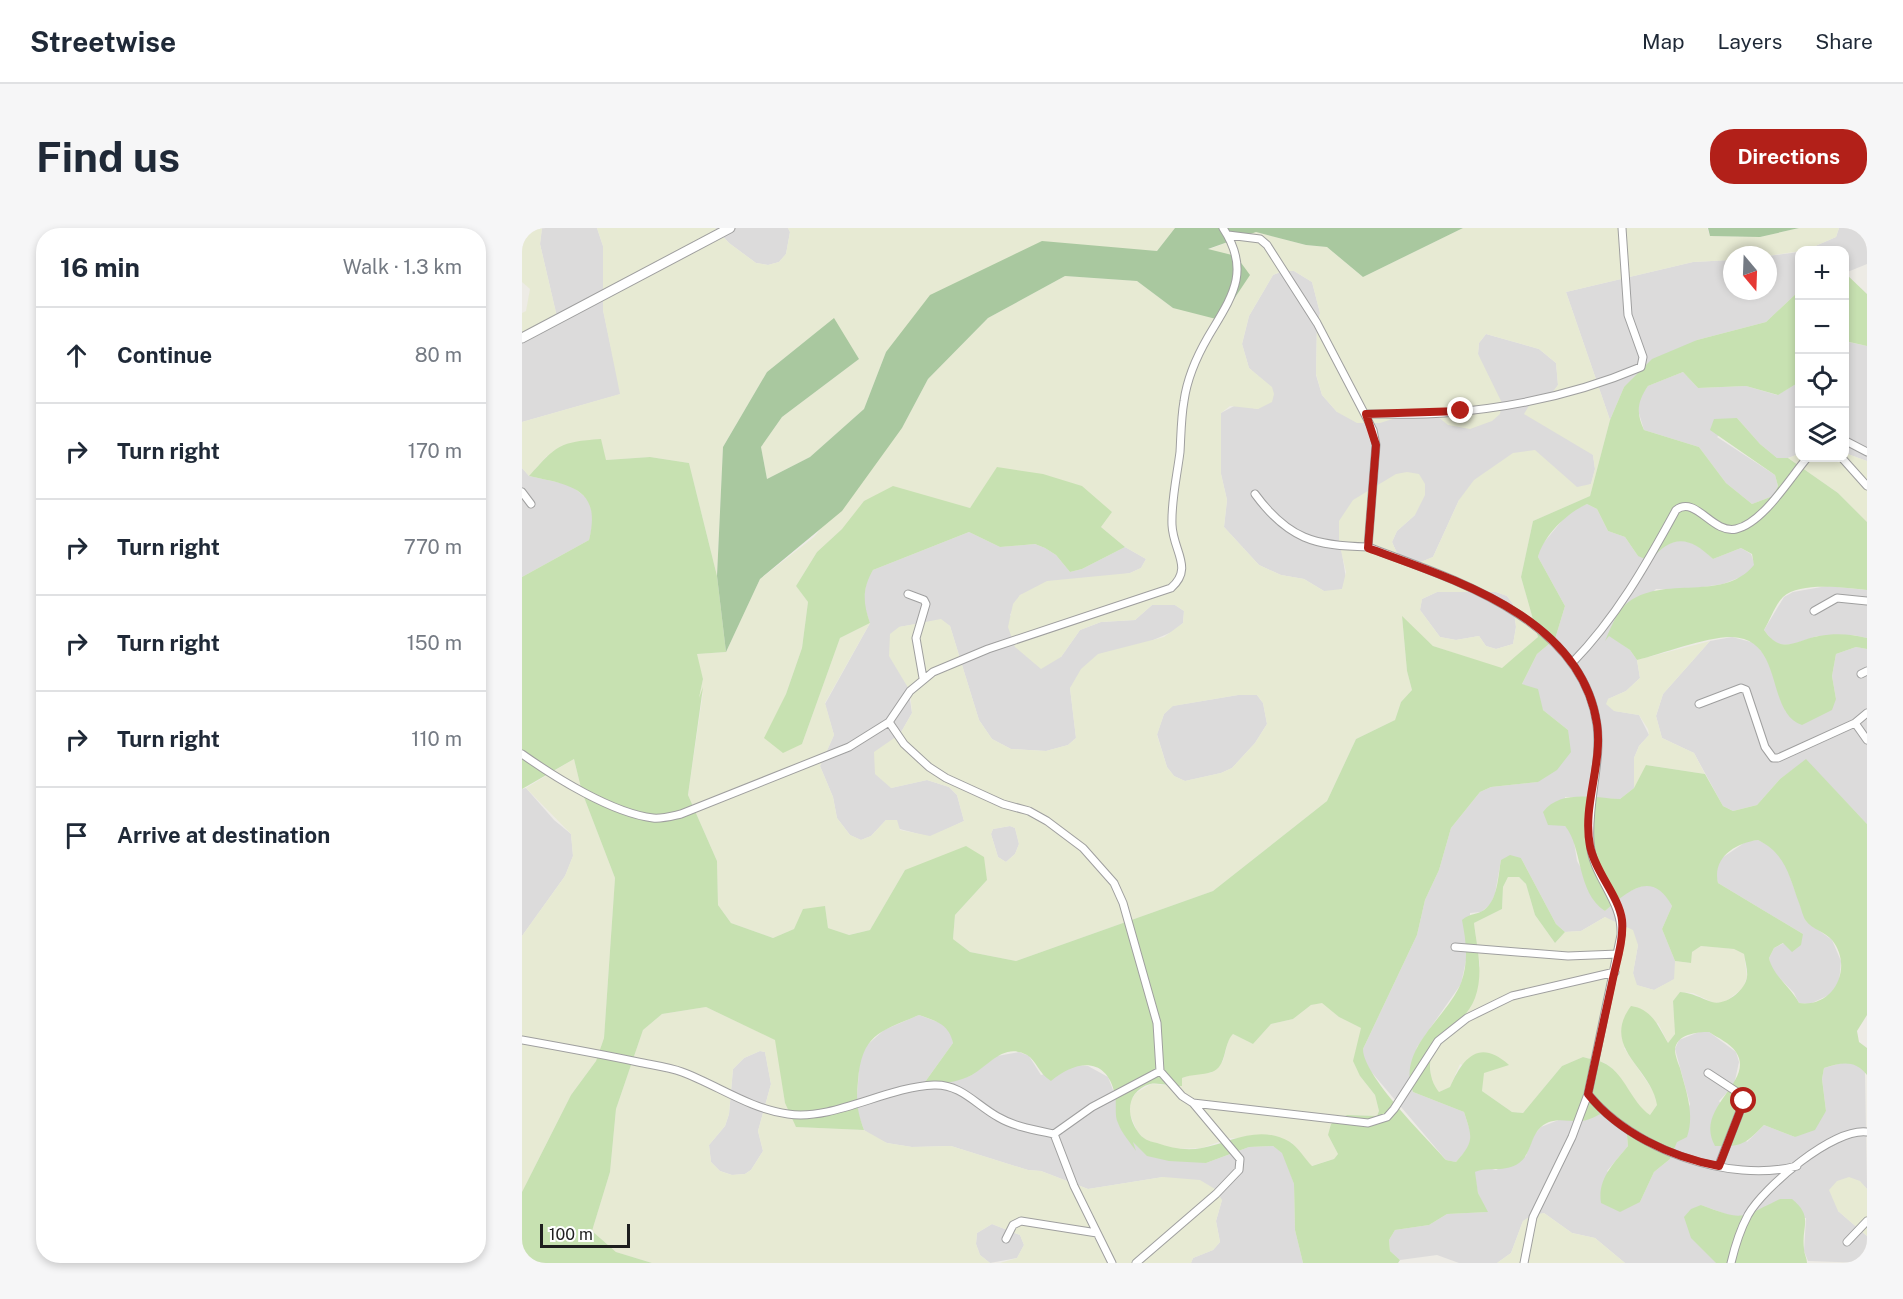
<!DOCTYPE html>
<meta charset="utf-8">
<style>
:root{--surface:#fff;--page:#f6f6f7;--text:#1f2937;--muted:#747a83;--line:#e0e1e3;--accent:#b22019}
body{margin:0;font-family:"Public Sans",sans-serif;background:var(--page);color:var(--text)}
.controls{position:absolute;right:18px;top:18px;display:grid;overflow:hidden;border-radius:12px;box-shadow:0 3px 9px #0003}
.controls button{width:54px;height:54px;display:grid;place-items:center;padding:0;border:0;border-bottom:2px solid var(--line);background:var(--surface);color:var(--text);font:30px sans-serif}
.compass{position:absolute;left:1201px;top:18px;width:54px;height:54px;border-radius:50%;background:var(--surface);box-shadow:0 3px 9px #0003;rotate:161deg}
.scale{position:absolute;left:18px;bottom:15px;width:90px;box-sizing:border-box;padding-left:6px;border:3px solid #1e1e1e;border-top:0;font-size:16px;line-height:21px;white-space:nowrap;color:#1e1e1e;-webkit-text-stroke:4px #fff;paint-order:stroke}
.stop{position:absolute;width:18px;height:18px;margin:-14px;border:4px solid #b22019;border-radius:50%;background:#fff}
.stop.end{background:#b22019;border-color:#fff;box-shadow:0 2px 6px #0008}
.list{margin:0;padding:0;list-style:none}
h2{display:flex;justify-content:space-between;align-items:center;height:78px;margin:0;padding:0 24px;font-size:26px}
h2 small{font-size:20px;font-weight:400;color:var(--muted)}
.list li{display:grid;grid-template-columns:39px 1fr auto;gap:18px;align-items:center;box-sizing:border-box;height:96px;padding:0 24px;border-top:2px solid var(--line)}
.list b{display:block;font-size:22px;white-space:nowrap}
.list em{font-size:20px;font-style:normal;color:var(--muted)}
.icon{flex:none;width:33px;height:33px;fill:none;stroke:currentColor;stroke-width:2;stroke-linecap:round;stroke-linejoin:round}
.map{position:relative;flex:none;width:1345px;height:1035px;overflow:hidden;border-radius:24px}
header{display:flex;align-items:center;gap:36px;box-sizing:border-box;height:84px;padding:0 30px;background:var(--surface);border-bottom:2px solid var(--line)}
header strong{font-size:28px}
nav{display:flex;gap:33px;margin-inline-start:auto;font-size:21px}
.intro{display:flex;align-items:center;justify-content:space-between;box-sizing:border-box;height:144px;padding:0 36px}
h1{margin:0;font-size:42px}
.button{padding:15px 27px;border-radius:24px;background:var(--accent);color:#fff;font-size:21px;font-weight:700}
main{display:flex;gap:36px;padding:0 36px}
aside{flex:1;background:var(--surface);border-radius:24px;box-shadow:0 3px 9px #0003}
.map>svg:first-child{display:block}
.residential{fill:#dcdbdb}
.farmland{fill:#e7ead3;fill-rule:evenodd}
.grass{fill:#c7e1b1;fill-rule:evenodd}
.forest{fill:#a9c89f}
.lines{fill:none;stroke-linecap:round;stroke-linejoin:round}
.minor-casing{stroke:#9f9f9f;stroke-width:9}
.tertiary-casing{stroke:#9f9f9f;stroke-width:11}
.minor{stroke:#fff;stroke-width:7}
.tertiary{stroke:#fff;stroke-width:9}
.route{stroke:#b22019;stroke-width:8}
</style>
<header>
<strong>Streetwise</strong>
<nav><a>Map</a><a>Layers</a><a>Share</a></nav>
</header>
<div class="intro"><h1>Find us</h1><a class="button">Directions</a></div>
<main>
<aside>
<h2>16 min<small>Walk · 1.3 km</small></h2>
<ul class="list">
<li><svg class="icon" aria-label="ahead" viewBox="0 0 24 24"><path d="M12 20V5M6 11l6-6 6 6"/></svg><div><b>Continue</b></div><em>80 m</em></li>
<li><svg class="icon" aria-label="right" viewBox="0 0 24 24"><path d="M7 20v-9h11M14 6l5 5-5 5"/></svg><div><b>Turn right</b></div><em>170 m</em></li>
<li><svg class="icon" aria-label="right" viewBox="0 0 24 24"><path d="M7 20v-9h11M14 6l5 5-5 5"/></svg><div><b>Turn right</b></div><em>770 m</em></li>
<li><svg class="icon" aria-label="right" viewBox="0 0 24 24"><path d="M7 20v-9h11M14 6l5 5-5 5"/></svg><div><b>Turn right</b></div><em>150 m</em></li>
<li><svg class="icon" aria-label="right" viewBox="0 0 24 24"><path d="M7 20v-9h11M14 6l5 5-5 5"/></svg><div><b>Turn right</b></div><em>110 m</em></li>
<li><svg class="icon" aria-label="arrive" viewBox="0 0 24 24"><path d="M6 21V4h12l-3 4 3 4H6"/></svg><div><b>Arrive at destination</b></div></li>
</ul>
</aside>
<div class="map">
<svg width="1345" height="1035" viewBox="0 0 1345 1035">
<rect width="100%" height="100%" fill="#edebe5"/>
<path class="residential" d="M20,0H75L81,18V82L99,166L0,194V110L35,89L18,16Z
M193,0H266L268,4L264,26L257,34L246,37L234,35L207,15Z
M1317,0H1345V36L1323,45L1322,22H1284L1314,9Z
M1277,24V63L1244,94L1175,112L1102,159L1088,192L1044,64L1171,34L1210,32V63H1246V28Z
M761,43H772L790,54L798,85L795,95L794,147L800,167L815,184L960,137L956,126L957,115L964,106L1017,121L1034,135L1036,157L1030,166L1071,227L1073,241L1069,256L1059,260L937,272L911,329L889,338L879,334L870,314L875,303L893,287L819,319L824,351L820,361L814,363H802L782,351L759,347L737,337L702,299L705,272L699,246V185L714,177L736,181L750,160L727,140L720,116L727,88L751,47Z
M1322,113L1345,118V233L1323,225Z
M1161,144L1176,160L1224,158L1255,167L1274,156L1277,149V226L1266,230H1255L1238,216L1215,190L1195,209L1253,247L1256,258L1251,268L1230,276L1204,255L1177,219L1122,202L1115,179L1118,169L1126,158Z
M0,240L7,248L48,257L66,271L72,291L67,312L0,349Z
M1065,276L1075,281L1086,303L1103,309L1116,328L1157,312L1176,316L1191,331L1219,320L1229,326L1233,337L1224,347L1201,356L1161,362L1134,361L1087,407L1108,422L1115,432L1118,450L1104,463L1086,471L1093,483L1117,487L1127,507L1117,518L1112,530V560L1098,571L1043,569V598L1051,607L1055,633L1083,683L1103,665L1120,658L1131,657L1142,663L1150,678L1140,701L1153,733V751L1132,762L1114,757L1111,745L1116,717L1083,689L1059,703L1043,704L1034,696L999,630L979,632L973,666L968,677L959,684L948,685L946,723L939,756L895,819L889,841L887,854L891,864L942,884L949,906L948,918L934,934L924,932L846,840L841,831V821L895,707L903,672L917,642L929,600L958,564L969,559L1016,554L1046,502L1021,482L1000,456L1015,426L1033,411L1043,378L1016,329L1019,318L1047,284Z
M447,304L478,319L513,316L523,320L534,327L548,344L560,341L603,319L624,331L619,340L608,345L498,367L488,387L539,429L558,402L579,394L613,392L630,377H653L662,383L661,395L652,403L629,413L548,460L554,510L546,517L524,523L489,521L470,511L457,492L428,398L419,392L377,399L390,485L378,506L369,560L405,552L427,559L435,567L442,593L408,609L378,601L364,592L349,608L339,612L328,607L315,590L311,569L298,538L312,507L303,476L348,395L341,374L345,352L351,342Z
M1305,358L1345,362V410L1331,407L1295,408L1272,416L1258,417L1249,411L1242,402L1262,369L1271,364Z
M915,364H974L985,368L991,376L994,399L991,416L974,421L964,418L957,408L934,412L918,409L898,382L900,371Z
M1210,409L1233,415L1246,432L1264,484L1314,471L1310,448L1314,426L1334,419L1345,421V596L1284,532L1258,551L1235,577L1211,583L1201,578L1172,525L1140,510L1134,488L1141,466L1188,413Z
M716,467H735L741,475L745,496L733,515L710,540L699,545L663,553L652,548L645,539L635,506L642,486L650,478Z
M4,560L32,592L49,606L51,628L43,648L0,708V561Z
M488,598L493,600L497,616L493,626L484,634L476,629L469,606L471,601Z
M1236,612L1246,617L1262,632L1284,693L1310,712L1319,733L1317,755L1309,766L1288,776L1277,775L1272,765L1249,741L1247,730L1252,720L1262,715L1270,723L1281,706L1196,655L1193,642L1197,632L1225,613Z
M397,787L421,796L429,804L431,815L403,854L413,857L448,848L475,828L497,824L507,828L519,847L555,837L566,838L586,849L610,912L684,935L727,919L751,918L761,925L772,956L773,1002L781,1035H669L671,1030L691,1022L698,1014L694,993L700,972L641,949L566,961L519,943L506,942L429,918L390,919L365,915L352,910L342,902L334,880L338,830L344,818L362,802Z
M1177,804H1187L1214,824L1217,834L1212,857L1197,873L1225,914L1242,897L1273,909L1304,883L1300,851L1302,840L1323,834L1335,837L1343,844L1345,961L1338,954L1316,983L1345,1008V1035L1286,1033L1282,1023L1284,990L1212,989L1179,977L1194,1035H1103L1073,1010L1050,1005L1022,985L1001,993L989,1025L975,1035H937L915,1027L878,1032L868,1023L867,1012L873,1002L907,997L925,986L965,984L956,965L952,944L963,939L974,942L1004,928L1012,907L1019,899L1039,891L1061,893L1086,882L1104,896L1106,918L1085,943L1118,974L1132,944L1148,931L1168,876L1153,821L1157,812Z
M238,823L243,824L249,856L236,903L241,923L229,942L223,946L210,947L198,943L189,934L187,917L203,898L207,886L211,841L222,830Z
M470,996L498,1007L502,1017L495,1030L468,1035L458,1027L454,1016L455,1005Z"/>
<path class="farmland" d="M0,0H20L18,16L35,89L0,110V85L4,83L8,61L0,54Z
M75,0H193L207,15L234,35L246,37L257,34L264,26L268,4L266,0H653L635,23L596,21L364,124L342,181L288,229L245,251L239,219L260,189L337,131L311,91L245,144L201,219L195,348L167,235L128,229L84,232L25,228L7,248L0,240V194L98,166L81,82V18Z
M941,0H1185L1188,8L1238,9L1277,0H1317L1314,9L1284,22L1246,28L1210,27V32L1171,34L1044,64L1088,192L1068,268L1011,293L999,349L1016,409L980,441L911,418L880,389L885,443L890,462L879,474L873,492L834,511L805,573L691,663L494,733L448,724L431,711L433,687L465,652L383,642L348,702L326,707L306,700L303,679L282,681L272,701L251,710L209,695L196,677L195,633L166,567L181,464L175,479L181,451L174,426L204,424L238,351L292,309L380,200L406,151L466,90L543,48L615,53L651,80L685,22L734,4L784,17L805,19L841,49ZM761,43H772L790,54L798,85L795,95L794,146L800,167L815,184L835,195H858L889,185L910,184L926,197L948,201L970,193L978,186L980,175L956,126L957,115L964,106L1017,121L1034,135L1036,157L1029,166L1008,176L1002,186L1071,227L1073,241L1069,256L1055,259L1013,222L991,225L952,252L937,272L911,329L889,338L879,334L870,314L875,303L893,287L903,267V256L897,246L885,244L874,246L831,272L817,293V314L824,344L820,361L802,363L782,351L759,347L737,337L702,299L705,272L699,246V185L708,178L736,181L750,174L752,166L750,159L727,140L720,116L727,88L751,47ZM476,239L590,284L579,299L603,319L624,331L619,340L608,345L525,353L498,367L491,376L486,399L493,419L519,441L539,429L558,402L579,394L613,392L630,377H653L662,383L661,395L642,409L576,426L559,441L548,460L554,510L546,517L524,523L489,521L470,511L457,492L428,398L419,391L377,399L368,406L367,428L388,463L390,485L378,506L352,524L353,546L369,560L405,552L427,559L435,567L442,593L408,608L378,602L375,592H364L349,608L339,612L328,607L315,590L311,569L298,538L312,507L303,475L348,395L318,410L280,516L243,510L264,466L280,420L286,374L274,358L295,324L320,301L416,273L448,280ZM915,364H974L985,368L991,376L994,399L991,416L974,421L964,418L957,408L934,412L918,409L898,382L900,371ZM716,467H735L741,475L745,496L733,515L710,540L699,545L663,553L652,548L645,539L635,507L642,486L651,478ZM488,598L493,600L497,616L493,626L484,634L476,629L469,606L471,601Z
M1323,225L1345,233V294L1316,265L1266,230L1277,226L1278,230H1322Z
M1188,413L1141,466L1134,488L1140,510L1172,525L1183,546L1125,537L1112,560V530L1117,518L1127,507L1126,501L1117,487L1092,483L1084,476L1086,471L1104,463L1118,450L1115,432Z
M52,531L60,564L93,650L82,810L74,833L49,867L0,964V708L43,648L51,628L49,606L4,560Z
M986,649H997L1004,656L1013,687L1033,715L1043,704L1059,703L1083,689L1111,702L1116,717L1111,745L1115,757L1132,762L1152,751L1153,733L1168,735L1170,724L1179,718L1212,721L1222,726L1225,749L1221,760L1203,774L1192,775L1171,765L1158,764L1151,773L1153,806L1146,815L1136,795L1102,820L1134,867L1135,877L1128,887L1119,881L1093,843L1083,835L1061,829L1040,838L1001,885L990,884L960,863L961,845L938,836L928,859L917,864L909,855L908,834L916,813L958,738L952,695L980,681L981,659Z
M800,774L817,789L839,800L838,848L853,867L857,883L855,888L825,887L806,907L816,926L812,931L789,938L769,914L708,910L680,920L651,921L623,912L615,903L608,886V874L614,865L629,856L660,858V850L677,844L689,845L701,833L707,810L711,806L731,816L749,796L771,791L789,777Z
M184,779L254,812L263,875L275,899L342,902L365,915L390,919L429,918L506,942L519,943L566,961L641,949L678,952L693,961L700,972L694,993L698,1014L691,1022L671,1030L669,1035H478L495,1030L502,1017L498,1007L470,996L455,1005L454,1016L458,1027L468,1035H130L94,1024L70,1003L88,944L94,881L121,802L140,786ZM238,823L243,824L249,856L236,903L241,923L229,942L223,946L210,947L198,943L189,934L187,917L203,898L207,886L211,841L222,830Z
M1327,949L1338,953L1345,961V1008L1316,983L1307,962L1315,953Z
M1022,985L1050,1005L1073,1010L1103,1035H975L989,1025L1001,993L1010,987Z"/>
<path class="grass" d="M1323,45L1345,66V118L1323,113Z
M1277,63L1278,149L1274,156L1256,167L1224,158L1176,160L1161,144L1126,158C1115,174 1114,185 1122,202L1177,219L1204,255L1230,276L1251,268L1256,258L1253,247L1188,202L1192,191L1215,190L1238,216L1255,230H1266L1316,265L1345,294V362C1324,360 1278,353 1261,369C1253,377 1248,392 1242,402C1260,428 1273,412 1297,408C1313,405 1330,406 1345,410V421L1334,419L1314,426L1310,448L1314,471L1310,482L1280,497C1243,485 1263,411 1210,409C1187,408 1139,426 1115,432L1108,422L1087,408L1083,413C1088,402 1093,388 1100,380C1135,343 1199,377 1232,337L1230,326L1219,320L1191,331C1167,308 1150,306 1128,333L1116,328L1103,309L1086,303L1075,281L1065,276C1045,285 1022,307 1016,329L1043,378L1033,411L1015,426L1000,456L1016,461L1021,482L1046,502L1049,524L1035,542L1016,554L969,559L958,564L929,600L917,642L903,672L895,707L841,821C841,848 904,909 924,932L934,934C953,913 950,909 942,884L891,864C874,821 925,790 939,755C947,733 944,713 940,692C948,685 955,687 962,682C976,672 976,648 979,632L988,627L999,630L1034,696L1043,704L1033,715L1013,687L1004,656L997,649H986L981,659L980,681L952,695C955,720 962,745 953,770C946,789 930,797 917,812C905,826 905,850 917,864L928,859C941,830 957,810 987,837L962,845L960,863L990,884L1001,885L1040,838L1061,829C1068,831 1077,832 1084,836C1104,848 1109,874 1128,887L1135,877C1130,840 1078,820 1109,778C1130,781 1136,798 1146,815L1153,806L1151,773L1158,764C1171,765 1178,770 1190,774C1203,778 1223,763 1225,749C1226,742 1223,733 1222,726L1212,721L1179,718L1170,724L1169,735L1153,733L1140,701L1150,678C1130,641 1106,663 1083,683C1054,664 1061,619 1043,598L1026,597L1021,584C1038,561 1073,570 1098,571L1112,560L1124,537L1183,546L1201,578L1211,583L1235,577L1258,551L1284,531L1345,596V787L1335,803L1337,814L1345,820V847C1332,831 1319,835 1302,840L1300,851L1304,883L1293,902L1273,909L1242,897C1223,916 1220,919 1193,918C1171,879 1234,854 1214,824C1208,815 1196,810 1187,804C1175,804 1154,806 1153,822C1153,827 1156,835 1158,840C1164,863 1173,886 1165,909L1155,914L1148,931L1132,944L1118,974L1098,984L1079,975C1075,951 1092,935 1106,918L1104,896L1086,882C1078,886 1068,892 1060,893C1048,894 1038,890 1027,894C1007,902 1012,924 997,935C983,945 967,938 953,944L956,965L966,984L925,986L907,997L873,1002L867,1012L868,1023L878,1032L876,1035H781L773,1002L772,956L760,925L751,918L727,919L684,935L647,933L625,928L611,914L614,923C608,914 600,906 596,895C592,887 595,876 593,867C585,828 554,832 529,853C517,846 514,832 505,827C481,814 466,839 448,848C435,854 415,858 403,854L431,815C427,796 414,793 397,787C357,804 340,806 336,853C334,874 335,882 342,902L274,899L263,875L253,812L184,779L140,786L121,802L94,881L88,944L70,1003L94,1024L130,1035H0V964L49,867L74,833L82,810L93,650L60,564L52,531L0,561V349L67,312C80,260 48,257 7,248C35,217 37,214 79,211L84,232L128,229L167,235L195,348L204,424L175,426L181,451L177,470L181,459L166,567L195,633L196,677L209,695L251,710L272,701L281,681L303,678L306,700L327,707L348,702L383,642L444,618L462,629L465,652L433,687L431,711L448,724L494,733L691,663L805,573L834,511L873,492L879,474L890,462L885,443L880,388L911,418L980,440L1016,409L999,349L1011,293L1068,268L1088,192L1102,159L1130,131L1175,112L1244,94ZM1236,612C1264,626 1267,648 1277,675C1279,680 1281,689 1284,693C1290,701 1303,704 1310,712C1332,739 1312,780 1277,775C1268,758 1251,748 1247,730L1252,720L1261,715L1270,724L1279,717L1281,706L1196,655C1190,630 1213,615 1236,612ZM800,775L817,789L839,800L831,833L838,848L853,867L857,883L855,888L825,887L809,896L806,907L816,926L812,931L790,938C783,931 776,919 768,914C737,896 710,914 680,920C664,923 649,920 635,915C626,913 621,911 616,904C603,886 605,863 628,856C637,854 650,859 660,858V850C670,846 680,847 690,844C705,839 701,816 711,806L731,816L749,796L771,791L789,777Z
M475,239L521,246L560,258L590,284L579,299L603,319L560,341L548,344L534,327L523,320L513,316L478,319L447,304L351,342C340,361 341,375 348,395L318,410L280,516L261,525L242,510L264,466L280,420L286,374L274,358L295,324L320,301L342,273L371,258L448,280Z
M1258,971H1270C1292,989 1279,998 1282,1021C1282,1026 1285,1030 1285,1035H1194L1169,1010L1162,989L1169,981L1179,977C1223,993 1216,991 1258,971Z"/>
<path class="forest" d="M653,0H941L841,49L805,19L784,17L734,4L686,21L714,28L728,47L698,92L651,80L615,53L543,48L466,90L406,151L380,200L320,283L238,351L204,424L195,348L201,219L245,144L312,90L337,131L260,189L239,219L245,251L288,229L342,181L364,124L408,67L520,13L635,23Z
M1186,0H1277L1238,9L1188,8Z"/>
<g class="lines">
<defs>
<path id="minor" d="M706,7L738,11L745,17L795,95L851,202L854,217L846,319C931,351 1061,391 1075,497C1080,533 1065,575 1068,614C1070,649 1101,672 1099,707L1066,866L1050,909L1011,989L1002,1035
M844,186C870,186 897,187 922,185C988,180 1058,165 1119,139L1121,129L1106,87L1100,0
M1322,212L1345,224
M1320,230L1345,258
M0,264L9,276
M733,266C766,311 793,318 846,319
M386,366L402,372L404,376L394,410L401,450
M1292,383L1315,370L1345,373
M1050,435C1094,390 1124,337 1154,282C1174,267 1190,306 1214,301C1241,295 1268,250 1285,230
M1339,446L1345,443
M1177,476L1219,460L1224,462L1243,519L1251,530H1256L1333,495L1345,485
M367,494L382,516L407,539L424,550L481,576L507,583L525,593L561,620L592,655L601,675L635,795L638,843L570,879L532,906L552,958L590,1035
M1333,495L1345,512
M0,526C34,550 90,585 131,590C140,591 150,588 159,586L327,519L367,494L388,463L411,444L466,421L649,360C672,340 651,323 650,297C649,273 655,248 658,224C659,207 659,190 662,173C665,151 675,128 686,109C709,70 730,44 701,0
M933,719L1046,728L1096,726
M0,812C39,819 78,826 116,834C130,837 147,839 160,844C195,857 228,881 266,886C311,893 364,859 412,857C439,856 454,877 476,889C493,899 513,902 532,906
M638,843L660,868L671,875L846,895L865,889L872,881L916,813L945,790L990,768L1093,744
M1186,845L1215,864L1222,873L1197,937
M1066,866C1110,921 1208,956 1275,938
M484,1011L491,997L499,993L575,1005
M1325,1014L1345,993
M614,1035L694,966L717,942L718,931L671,875
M1209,1035C1213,1018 1218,1002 1226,987C1242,959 1311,900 1345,904"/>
<path id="tertiary" d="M0,110L208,0"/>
</defs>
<use href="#minor" class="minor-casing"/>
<use href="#tertiary" class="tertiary-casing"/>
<use href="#minor" class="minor"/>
<use href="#tertiary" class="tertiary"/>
</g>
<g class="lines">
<path class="route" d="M939,183L844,186L854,217L846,320C933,352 1059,389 1075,496C1081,536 1060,577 1068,618C1073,644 1097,668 1100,692C1102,712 1094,735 1090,755C1082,792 1074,829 1066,866C1097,905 1149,929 1197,938L1222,873"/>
</g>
</svg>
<div class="controls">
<button>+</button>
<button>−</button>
<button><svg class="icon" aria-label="locate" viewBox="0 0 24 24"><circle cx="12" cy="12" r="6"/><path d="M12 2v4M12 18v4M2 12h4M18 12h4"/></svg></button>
<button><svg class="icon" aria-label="layers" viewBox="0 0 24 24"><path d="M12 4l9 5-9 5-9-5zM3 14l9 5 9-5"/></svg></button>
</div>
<svg class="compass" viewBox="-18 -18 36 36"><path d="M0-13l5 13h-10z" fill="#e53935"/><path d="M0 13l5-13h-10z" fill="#747a83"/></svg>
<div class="scale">100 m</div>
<div class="stop" style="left:1222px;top:873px"></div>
<div class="stop end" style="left:939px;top:183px"></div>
</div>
</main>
